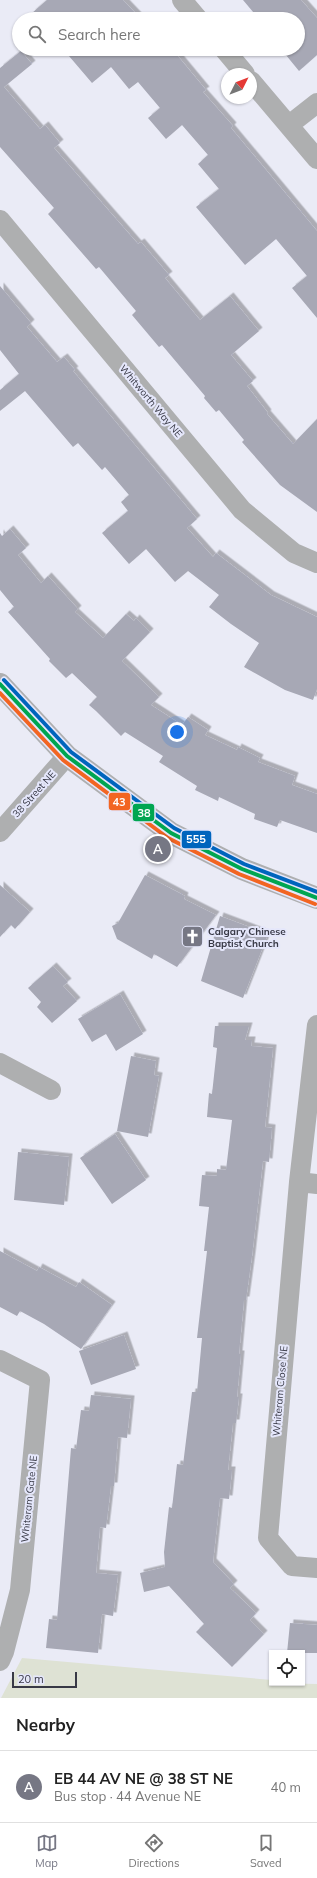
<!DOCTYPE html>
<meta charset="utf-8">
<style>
:root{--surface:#fff;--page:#f6f6f6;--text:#222;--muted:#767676;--line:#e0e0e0;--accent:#767784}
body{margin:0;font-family:Mulish,sans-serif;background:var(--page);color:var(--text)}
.controls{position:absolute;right:12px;bottom:12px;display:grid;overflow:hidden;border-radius:0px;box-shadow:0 1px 3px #0004}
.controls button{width:36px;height:36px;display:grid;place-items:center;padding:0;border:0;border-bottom:1px solid var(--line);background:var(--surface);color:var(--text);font:20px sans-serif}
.compass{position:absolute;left:221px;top:68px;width:36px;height:36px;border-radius:50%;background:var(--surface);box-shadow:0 1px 3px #0004;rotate:48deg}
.scale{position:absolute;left:12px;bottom:10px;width:65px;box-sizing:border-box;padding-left:4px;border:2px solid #383946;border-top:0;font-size:11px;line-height:14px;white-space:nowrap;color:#383946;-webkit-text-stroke:3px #e5e7fb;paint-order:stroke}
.you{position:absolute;left:177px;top:732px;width:14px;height:14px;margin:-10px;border:3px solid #fff;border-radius:50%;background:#1a73e8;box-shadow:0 0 0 6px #1a73e833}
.badge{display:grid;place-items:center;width:26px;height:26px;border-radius:50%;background:var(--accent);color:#fff;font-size:13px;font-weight:700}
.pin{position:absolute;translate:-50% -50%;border:2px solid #fff;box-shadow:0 1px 4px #0006}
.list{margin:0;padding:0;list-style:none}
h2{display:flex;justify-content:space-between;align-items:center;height:52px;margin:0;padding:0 16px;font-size:17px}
h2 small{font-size:13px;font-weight:400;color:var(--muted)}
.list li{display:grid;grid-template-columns:26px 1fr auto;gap:12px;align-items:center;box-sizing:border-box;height:72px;padding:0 16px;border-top:1px solid var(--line)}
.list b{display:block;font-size:15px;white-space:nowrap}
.list p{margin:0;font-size:13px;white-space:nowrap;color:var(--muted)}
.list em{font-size:13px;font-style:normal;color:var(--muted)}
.icon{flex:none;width:22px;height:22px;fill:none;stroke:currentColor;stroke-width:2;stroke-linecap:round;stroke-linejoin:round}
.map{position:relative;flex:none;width:317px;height:1698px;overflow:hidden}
.search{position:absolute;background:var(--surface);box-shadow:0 1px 3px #0004;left:12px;right:12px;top:12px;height:44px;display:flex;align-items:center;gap:10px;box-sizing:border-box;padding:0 14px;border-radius:22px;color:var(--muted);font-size:15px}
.sheet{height:124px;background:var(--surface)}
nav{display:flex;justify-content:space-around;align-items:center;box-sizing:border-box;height:56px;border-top:1px solid var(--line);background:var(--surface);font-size:11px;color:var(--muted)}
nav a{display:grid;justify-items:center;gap:2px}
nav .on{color:var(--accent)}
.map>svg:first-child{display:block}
.green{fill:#dee2d4}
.building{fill:#a7a8b5;filter:url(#shadow)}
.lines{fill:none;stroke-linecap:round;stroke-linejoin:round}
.minor{stroke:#aeafb0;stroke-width:20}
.tertiary{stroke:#aeafb0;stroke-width:22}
.bus-1-casing{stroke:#e5e7fb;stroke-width:7}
.bus-2-casing{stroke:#e5e7fb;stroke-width:7}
.bus-3-casing{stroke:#e5e7fb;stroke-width:7}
.bus-1{stroke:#00a651;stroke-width:4}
.bus-2{stroke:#f26522;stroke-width:4}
.bus-3{stroke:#0065bd;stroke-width:4}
.labels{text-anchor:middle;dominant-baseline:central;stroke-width:4;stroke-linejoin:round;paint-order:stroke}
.street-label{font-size:10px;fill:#383946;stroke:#e5e7fb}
.poi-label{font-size:10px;font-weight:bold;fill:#383946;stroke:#e5e7fb;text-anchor:start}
.line-badge{stroke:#e5e7fb;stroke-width:1.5}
.badge-label{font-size:11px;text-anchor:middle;font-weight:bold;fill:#fff}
</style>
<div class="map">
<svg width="317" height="1698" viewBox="0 0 317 1698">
<defs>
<filter id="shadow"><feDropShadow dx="3.5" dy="-3.5" stdDeviation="0" flood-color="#0004"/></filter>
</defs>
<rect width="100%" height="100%" fill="#eaebf6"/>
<path class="green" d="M22,1658L272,1680V1683L317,1684V1698H1Z"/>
<path class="building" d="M47,0H123L141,19H37L32,13Z
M243,0H301L317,18V55L299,71L281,49H298V19H259Z
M63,49H172L206,90L203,92L233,126L231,128L317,231V318L292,288L307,276L276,239L245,265L196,207L219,189L198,164L208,155L182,125L166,139L148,118L160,108L138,82L129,89L111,67L92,83Z
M21,51L32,64L4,87L40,129L45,125L60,143L54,148L138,244L141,242L169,275L165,278L200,320L230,296L259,331L231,355L253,381L247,386L268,413L267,414L293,444L317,419V512L280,485L242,442L244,440L219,410L216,412L204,398L205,396L162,345L159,347L132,315L136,311L99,267L96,269L48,214L54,208L0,147V68Z
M0,286L31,323L27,327L57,362L64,357L75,370L73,371L197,519L187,528L213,557L216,553L271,595L317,617V689L313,700L285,690L244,667L259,643L231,624L209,607L219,595L201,581L188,571L175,582L146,549L129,564L102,533L128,511L121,502L129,495L105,467L102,470L78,443L73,447L25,391L0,411V390L19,374L0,350Z
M10,529L26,548L18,555L41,583L48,576L78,609L75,612L103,638L126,614L134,621L136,618L150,632L122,661L159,697L151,705L182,725L188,717L208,730L205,735L237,750L238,747L260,758L258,762L295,776L292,785L317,794V833L280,820L277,827L254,819L255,814L219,797L218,801L195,790L197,786L159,762L163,756L125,732L121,736L96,711L89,705L97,697L72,673L66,678L49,661L50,659L8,612L14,607L0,590V533L2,536Z
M145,875L185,896L184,899L216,915L177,967L154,954L152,959L117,939L112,926L118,923Z
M0,885L30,912L15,929L11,925L0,937Z
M220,916L268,934L243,998L201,981Z
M53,966L68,982L63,986L77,1001L52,1023L37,1007L41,1002L28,988Z
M120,994L143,1034L116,1051L106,1034L92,1042L78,1019Z
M215,1026H249L245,1040H252L251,1046L273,1048L265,1127L272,1128L269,1162L263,1161L252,1256L246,1300H244L239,1354H241L237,1397H239L236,1423H233L228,1470H232L229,1499L220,1498L213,1562L234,1584L230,1588L256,1613L250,1620L264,1634L232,1667L196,1632L204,1624L169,1586L144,1592L140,1573L165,1567L164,1552L169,1507L172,1508L177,1464L183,1465L192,1392H197L202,1338H197L207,1251H204L209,1207L199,1206L202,1175L217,1176V1169L226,1170L232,1120L207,1117L209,1093L212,1094L217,1048L213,1047Z
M131,1056L156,1061L154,1075L159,1076L148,1137L117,1131Z
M115,1134L146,1180L112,1204L80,1158Z
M18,1152L69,1157L64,1205L14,1200Z
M0,1251L37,1271L39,1267L76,1287L79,1282L112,1305L81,1349L44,1324L20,1311L17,1316L0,1307Z
M124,1335L136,1369L91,1385L79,1351Z
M91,1395L131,1399L127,1438L118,1437L114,1486H111L106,1528L100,1527L96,1573L118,1575L113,1616L102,1614L98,1653L46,1648L49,1619L57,1620L71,1448L76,1449L81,1410L89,1411Z
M290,1623L317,1625V1653H287Z"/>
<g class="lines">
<path class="minor" d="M182,0L198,19
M224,49L245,74
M251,81L317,159
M289,125L317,103
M0,220L242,510L294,553L317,563
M0,832L67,756
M317,1025L299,1182L268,1538L292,1566L317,1568
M0,1063L51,1090
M299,1182L317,1184
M0,1360L40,1380L20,1590L4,1652L0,1661"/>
<path class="tertiary" d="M0,684L67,756L171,833L242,869L317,898"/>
<defs>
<path id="bus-1" d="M0,684L67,756L171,833L242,869L317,898"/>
<path id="bus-2" d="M0,693L63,760L168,838L239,874L315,904"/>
<path id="bus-3" d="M4,680L71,752L174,828L244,864L317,892"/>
</defs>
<use href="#bus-1" class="bus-1-casing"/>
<use href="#bus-2" class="bus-2-casing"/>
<use href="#bus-3" class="bus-3-casing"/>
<use href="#bus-1" class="bus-1"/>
<use href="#bus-2" class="bus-2"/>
<use href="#bus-3" class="bus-3"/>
</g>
<defs>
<symbol id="church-square" viewBox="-11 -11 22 22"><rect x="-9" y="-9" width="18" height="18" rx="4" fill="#767784" stroke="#e5e7fb"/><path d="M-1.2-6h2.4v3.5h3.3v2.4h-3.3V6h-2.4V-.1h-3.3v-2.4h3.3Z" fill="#fff"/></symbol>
</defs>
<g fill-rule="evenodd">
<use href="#church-square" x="180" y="924" width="25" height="25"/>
</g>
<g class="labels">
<g class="street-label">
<text transform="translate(151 401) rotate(50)">Whitworth Way NE</text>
<text transform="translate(34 794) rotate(-48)">38 Street NE</text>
<text transform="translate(280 1391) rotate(-85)">Whiteram Close NE</text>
<text transform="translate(29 1499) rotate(-84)">Whiteram Gate NE</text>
</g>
<g class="poi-label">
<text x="208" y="931">Calgary Chinese<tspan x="208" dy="12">Baptist Church</tspan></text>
</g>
</g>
<g class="line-badge">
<rect x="108" y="792" width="23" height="19" rx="4" fill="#f26522"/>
<rect x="132" y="803" width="23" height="19" rx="4" fill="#00a651"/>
<rect x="181" y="830" width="31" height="19" rx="4" fill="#0065bd"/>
</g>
<g class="badge-label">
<text x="119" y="806">43</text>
<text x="144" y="817">38</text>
<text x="196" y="843">555</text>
</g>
</svg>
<div class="controls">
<button><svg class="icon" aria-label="locate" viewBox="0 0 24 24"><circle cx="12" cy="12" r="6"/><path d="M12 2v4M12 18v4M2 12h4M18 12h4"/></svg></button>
</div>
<svg class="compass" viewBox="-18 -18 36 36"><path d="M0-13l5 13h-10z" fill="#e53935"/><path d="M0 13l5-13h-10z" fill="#767676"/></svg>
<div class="scale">20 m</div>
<div class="you"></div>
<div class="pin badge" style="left:158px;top:849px">A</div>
<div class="search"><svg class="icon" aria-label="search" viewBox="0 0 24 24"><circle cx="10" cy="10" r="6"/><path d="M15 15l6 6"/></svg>Search here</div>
</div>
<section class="sheet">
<h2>Nearby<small></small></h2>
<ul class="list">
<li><span class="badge">A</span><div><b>EB 44 AV NE @ 38 ST NE</b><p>Bus stop · 44 Avenue NE</p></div><em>40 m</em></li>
</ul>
</section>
<nav>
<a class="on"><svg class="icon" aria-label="map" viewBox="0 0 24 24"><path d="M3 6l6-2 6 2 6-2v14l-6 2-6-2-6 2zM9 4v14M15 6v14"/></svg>Map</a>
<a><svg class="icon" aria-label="directions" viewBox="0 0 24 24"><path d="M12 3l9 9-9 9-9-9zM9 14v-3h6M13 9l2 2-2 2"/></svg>Directions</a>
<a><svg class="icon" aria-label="saved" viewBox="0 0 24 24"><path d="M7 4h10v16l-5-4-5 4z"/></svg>Saved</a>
</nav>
